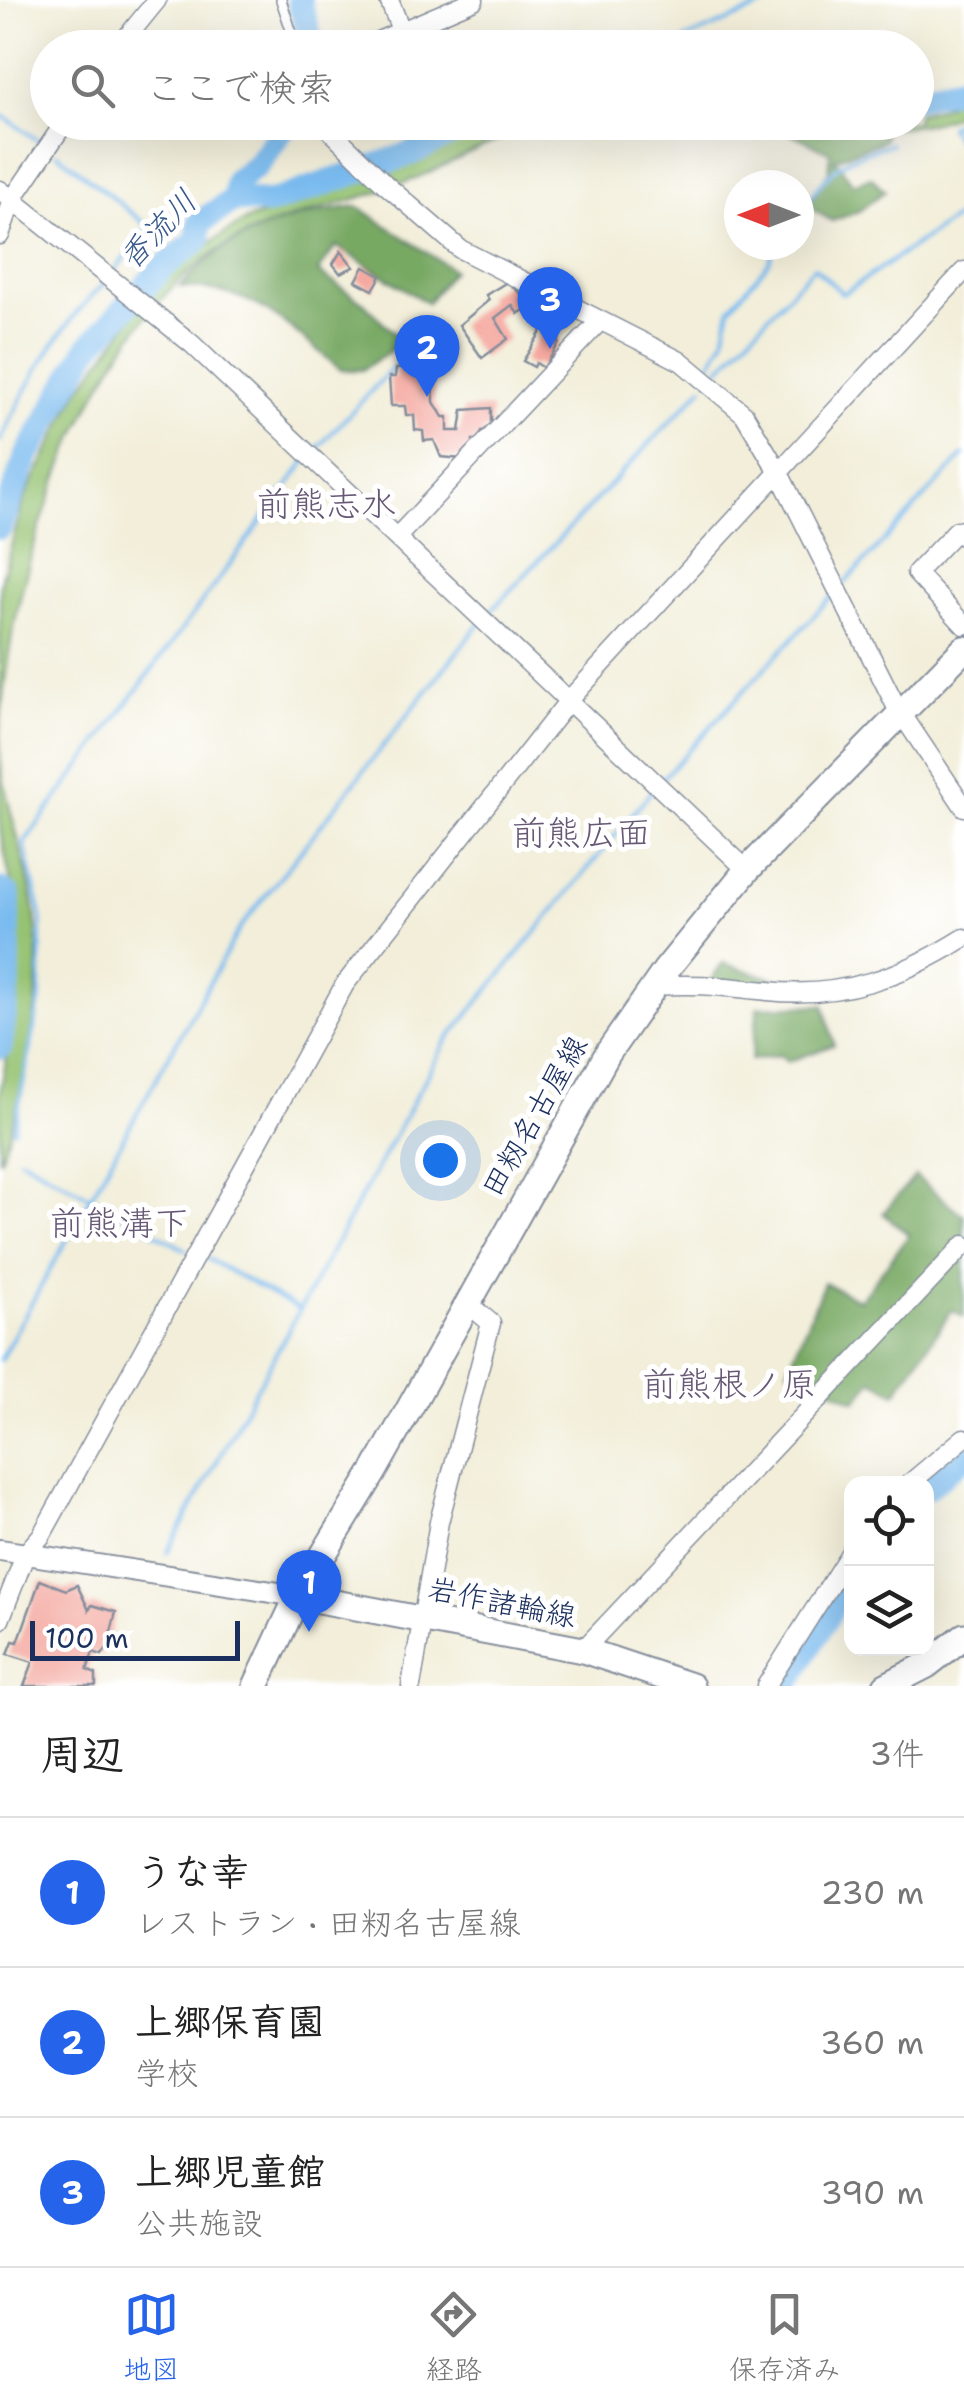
<!DOCTYPE html>
<html lang="ja">
<meta charset="utf-8">
<style>
:root{--surface:#fff;--page:#f2f2f2;--text:#222;--muted:#767676;--line:#e0e0e0;--accent:#2563eb}
body{margin:0;font-family:"Shantell Sans","Klee One",sans-serif;background:var(--page);color:var(--text)}
.controls{position:absolute;right:30px;bottom:30px;display:grid;overflow:hidden;border-radius:20px;box-shadow:0 10px 40px #0002}
.controls button{width:90px;height:90px;display:grid;place-items:center;padding:0;border:0;border-bottom:2px solid var(--line);background:var(--surface);color:var(--text);font:50px sans-serif}
.compass{position:absolute;left:724px;top:170px;width:90px;height:90px;border-radius:50%;background:var(--surface);box-shadow:0 10px 40px #0002;rotate:270deg}
.scale{position:absolute;left:30px;bottom:25px;width:210px;box-sizing:border-box;padding-left:10px;border:5px solid #1b2f5e;border-top:0;font-size:28px;line-height:35px;white-space:nowrap;color:#1b2f5e;-webkit-text-stroke:8px #fff;paint-order:stroke}
.you{position:absolute;left:440px;top:1160px;width:35px;height:35px;margin:-25px;border:8px solid #fff;border-radius:50%;background:#1a73e8;box-shadow:0 0 0 15px #1a73e833}
.badge{display:grid;place-items:center;width:65px;height:65px;border-radius:50%;background:var(--accent);color:#fff;font-size:32px;font-weight:700}
.pin{position:absolute;translate:-50% -82px;filter:drop-shadow(0 2px 5px #0008)}
.pin::after{content:'';position:absolute;top:52px;width:35px;height:30px;background:inherit;clip-path:polygon(0 0,100% 0,50% 100%)}
.list{margin:0;padding:0;list-style:none}
h2{display:flex;justify-content:space-between;align-items:center;height:130px;margin:0;padding:0 40px;font-size:42px}
h2 small{font-size:32px;font-weight:400;color:var(--muted)}
.list li{display:grid;grid-template-columns:65px 1fr auto;gap:30px;align-items:center;box-sizing:border-box;height:150px;padding:0 40px;border-top:2px solid var(--line)}
.list b{display:block;font-size:38px;white-space:nowrap}
.list p{margin:0;font-size:32px;white-space:nowrap;color:var(--muted)}
.list em{font-size:32px;font-style:normal;color:var(--muted)}
.icon{flex:none;width:55px;height:55px;fill:none;stroke:currentColor;stroke-width:2;stroke-linecap:round;stroke-linejoin:round}
.map{position:relative;flex:none;width:964px;height:1686px;overflow:hidden}
.search{position:absolute;background:var(--surface);box-shadow:0 10px 40px #0002;left:30px;right:30px;top:30px;height:110px;display:flex;align-items:center;gap:25px;box-sizing:border-box;padding:0 35px;border-radius:55px;color:var(--muted);font-size:38px}
.sheet{height:580px;background:var(--surface)}
nav{display:flex;justify-content:space-around;align-items:center;box-sizing:border-box;height:140px;border-top:2px solid var(--line);background:var(--surface);font-size:28px;color:var(--muted)}
nav a{display:grid;justify-items:center;gap:5px}
nav .on{color:var(--accent)}
.map>svg:first-child{display:block}
.green{fill:#96c372;stroke:#587968;stroke-width:2.5}
.forest{fill:#78a964;stroke:#4a6c61;stroke-width:2.5}
.lines{fill:none;stroke-linecap:round;stroke-linejoin:round}
.stream{stroke:#7abbef;stroke-width:4}
.river{stroke:#7abbef;stroke-width:25}
.building{fill:#f4a79f}
.service-casing{stroke:#868e9c;stroke-width:12}
.minor-casing{stroke:#868e9c;stroke-width:21}
.tertiary-casing{stroke:#868e9c;stroke-width:24}
.secondary-casing{stroke:#868e9c;stroke-width:29}
.service{stroke:#fff;stroke-width:9}
.minor{stroke:#fff;stroke-width:18}
.tertiary{stroke:#fff;stroke-width:20}
.secondary{stroke:#fff;stroke-width:25}
.labels{text-anchor:middle;dominant-baseline:central;stroke-width:10;stroke-linejoin:round;paint-order:stroke}
.street-label{font-size:30px;fill:#1b2f5e;stroke:#fff}
.water-label{font-size:32px;font-style:italic;fill:#38598a;stroke:#fff}
.quarter-label{font-size:35px;fill:#675975;stroke:#fff}
</style>
<div class="map">
<svg width="964" height="1686" viewBox="0 0 964 1686">
<rect width="100%" height="100%" fill="#fff"/>
<filter id="ink" filterUnits="userSpaceOnUse"><feTurbulence type="fractalNoise" baseFrequency=".01" numOctaves="2"/><feDisplacementMap in="SourceGraphic" scale="20" xChannelSelector="R" yChannelSelector="G"/><feConvolveMatrix kernelMatrix="1 2 1 2 8 2 1 2 1" color-interpolation-filters="sRGB"/></filter>
<filter id="wash" filterUnits="userSpaceOnUse"><feTurbulence type="fractalNoise" baseFrequency=".0048" numOctaves="4" result="noise"/><feDisplacementMap in="SourceGraphic" scale="40" xChannelSelector="R" yChannelSelector="G"/><feGaussianBlur stdDeviation="2.25" result="paint"/><feColorMatrix in="noise" values="0 0 0 0 0 0 0 0 0 0 0 0 0 0 0 0 0 1.4 0 .05"/><feComposite in="paint" operator="in"/></filter>
<g filter="url(#wash)">
<rect width="100%" height="100%" fill="#f2eed9"/>
<path class="green" d="M964,94V111C930,128 887,132 850,123L916,122L917,113L939,108Z
M498,123H545C491,138 445,169 393,187C328,210 260,218 204,260C78,354 0,600 0,754C5,809 29,862 35,916C45,995 27,1088 0,1161V1093L18,997V916L0,830V585L25,497L78,392L139,308L191,254L247,220L385,173Z"/>
<path class="forest" d="M770,123C810,122 845,130 885,133L883,141L835,159L853,184L871,177L885,191L859,211L832,221L807,206L829,171L830,153Z
M357,206L453,270L427,303L336,246L318,272L364,303L403,342L362,370H341C282,322 260,290 180,287C227,233 288,215 357,206Z
M723,963L775,979L771,992L710,982Z
M824,1005L834,1045L787,1062L781,1055L751,1060L758,1007Z
M915,1176L964,1216V1317L952,1310L896,1393L873,1380L856,1401L788,1369L824,1283L860,1300L909,1235L883,1213Z"/>
<g class="lines">
<path class="stream" d="M666,48L777,0
M0,114L39,141
M964,118L949,127L964,150
M57,153L149,227L115,270
M799,212C832,168 837,160 891,144
M709,375V366L724,340L730,308L769,262L775,245
M709,380L814,267L843,294L964,212
M0,441C28,383 59,325 107,281
M313,453L433,325
M841,587L964,455
M486,616L703,387
M660,781L834,594
M14,1130L40,998L41,916L24,843L307,460
M20,1158L186,1250
M208,1259L300,1310
M0,1360L240,928L480,623
M167,1553L445,1043L654,788"/>
<path class="river" d="M299,0L313,48
M916,97L964,87
M235,199L237,180L257,165L288,122
M0,527L28,454L88,348L162,268L198,240L199,223L235,199L269,203L409,154L477,122
M0,890L8,895V984L0,1047
M926,1488L964,1457
M786,1686L852,1574"/>
</g>
<g id="blocks">
<path class="building" d="M341,251L354,267L340,273L333,264Z
M364,267L381,276L373,290L356,281Z
M507,282L533,304L518,314L512,305L495,318L508,339L482,358L459,325L489,300L486,295Z
M544,327L559,337V343L544,368L536,363L534,367L523,361Z
M419,345H447L448,368H433L434,402L443,417H448V431H460L463,410L491,408V429L482,431V440H473L474,449L466,450L462,459L441,457L434,440L424,441L423,431L415,430L414,415H406L405,406H391L389,377H395L396,369L407,368L408,362L420,361Z
M40,1580L66,1590L77,1585L89,1610L92,1605L116,1612L107,1648L102,1655L93,1652L87,1670L96,1674V1686H24L33,1662L8,1654L13,1641L18,1642Z"/>
</g>
</g>
<g filter="url(#ink)">
<use href="#blocks" fill-opacity="0" stroke="#868e9c" stroke-width="2.5"/>
<g class="lines">
<defs>
<path id="service" d="M281,0L297,48"/>
<path id="minor" d="M389,0L401,30
M118,48L157,0
M362,48L474,0
M322,122L386,185L460,249L682,362L744,414L778,471L900,714
M0,190L192,344L747,870
M0,235L12,200L65,122
M397,537L599,322
M964,537L957,530L916,573L964,625
M895,704L964,807
M654,986C700,983 724,987 768,991C841,999 904,976 964,938
M909,1484L964,1438
M0,1620L26,1553L41,1536L345,984L570,699L964,271
M583,1650L964,1245
M411,1686L439,1522L491,1323L467,1303
M766,1686L852,1550"/>
<path id="tertiary" d="M0,1550L298,1596"/>
<path id="secondary" d="M298,1596L583,1650L691,1686
M256,1686L298,1596L375,1470L608,1053L665,971L747,870L964,649
M886,1686L927,1665L964,1636"/>
</defs>
<use href="#service" class="service-casing"/>
<use href="#minor" class="minor-casing"/>
<use href="#tertiary" class="tertiary-casing"/>
<use href="#secondary" class="secondary-casing"/>
<use href="#service" class="service"/>
<use href="#minor" class="minor"/>
<use href="#tertiary" class="tertiary"/>
<use href="#secondary" class="secondary"/>
</g>
</g>
<g class="labels">
<g class="street-label">
<text transform="translate(534 1116) rotate(-60)">田籾名古屋線</text>
<text transform="translate(502 1602) rotate(11)">岩作諸輪線</text>
</g>
<g class="water-label">
<text transform="translate(157 229) rotate(-46)">香流川</text>
</g>
<g class="quarter-label">
<text x="326" y="503">前熊志水</text>
<text x="581" y="832">前熊広面</text>
<text x="119" y="1222">前熊溝下</text>
<text x="729" y="1383">前熊根ノ原</text>
</g>
</g>
</svg>
<div class="controls">
<button><svg class="icon" aria-label="locate" viewBox="0 0 24 24"><circle cx="12" cy="12" r="6"/><path d="M12 2v4M12 18v4M2 12h4M18 12h4"/></svg></button>
<button><svg class="icon" aria-label="layers" viewBox="0 0 24 24"><path d="M12 4l9 5-9 5-9-5zM3 14l9 5 9-5"/></svg></button>
</div>
<svg class="compass" viewBox="-18 -18 36 36"><path d="M0-13l5 13h-10z" fill="#e53935"/><path d="M0 13l5-13h-10z" fill="#767676"/></svg>
<div class="scale">100 m</div>
<div class="you"></div>
<div class="pin badge" style="left:309px;top:1632px">1</div>
<div class="pin badge" style="left:427px;top:397px">2</div>
<div class="pin badge" style="left:550px;top:349px">3</div>
<div class="search"><svg class="icon" aria-label="search" viewBox="0 0 24 24"><circle cx="10" cy="10" r="6"/><path d="M15 15l6 6"/></svg>ここで検索</div>
</div>
<section class="sheet">
<h2>周辺<small>3件</small></h2>
<ul class="list">
<li><span class="badge">1</span><div><b>うな幸</b><p>レストラン · 田籾名古屋線</p></div><em>230 m</em></li>
<li><span class="badge">2</span><div><b>上郷保育園</b><p>学校</p></div><em>360 m</em></li>
<li><span class="badge">3</span><div><b>上郷児童館</b><p>公共施設</p></div><em>390 m</em></li>
</ul>
</section>
<nav>
<a class="on"><svg class="icon" aria-label="map" viewBox="0 0 24 24"><path d="M3 6l6-2 6 2 6-2v14l-6 2-6-2-6 2zM9 4v14M15 6v14"/></svg>地図</a>
<a><svg class="icon" aria-label="directions" viewBox="0 0 24 24"><path d="M12 3l9 9-9 9-9-9zM9 14v-3h6M13 9l2 2-2 2"/></svg>経路</a>
<a><svg class="icon" aria-label="saved" viewBox="0 0 24 24"><path d="M7 4h10v16l-5-4-5 4z"/></svg>保存済み</a>
</nav>
